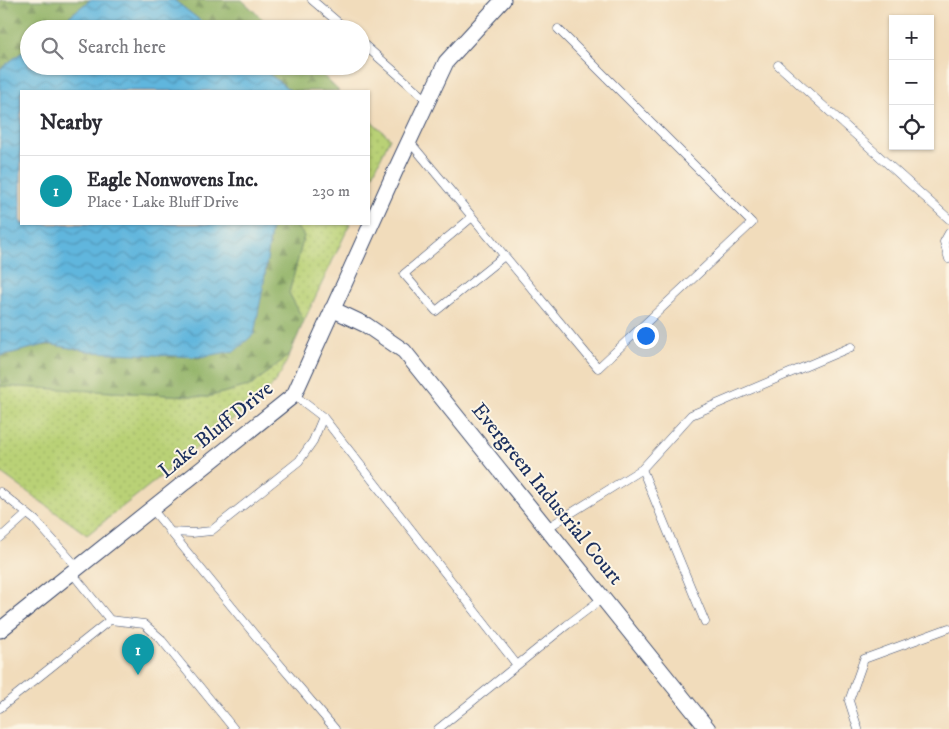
<!DOCTYPE html>
<meta charset="utf-8">
<style>
:root{--surface:#fff;--page:#f2f2f3;--text:#2b2b33;--muted:#7c7c81;--line:#e1e1e2;--accent:#111827}
body{margin:0;font-family:"IM FELL DW Pica",serif;background:var(--page);color:var(--text)}
.controls{position:absolute;right:15px;top:15px;display:grid;overflow:hidden;border-radius:0px;box-shadow:0 1px 4px #0004}
.controls button{width:45px;height:45px;display:grid;place-items:center;padding:0;border:0;border-bottom:1px solid var(--line);background:var(--surface);color:var(--text);font:25px sans-serif}
.you{position:absolute;left:645px;top:335px;width:18px;height:18px;margin:-12px;border:4px solid #fff;border-radius:50%;background:#1a73e8;box-shadow:0 0 0 8px #1a73e833}
.badge{display:grid;place-items:center;width:32px;height:32px;border-radius:50%;background:var(--accent);color:#fff;font-size:16px;font-weight:700}
.pin{position:absolute;translate:-50% -41px;filter:drop-shadow(0 1px 2px #0008)}
.pin::after{content:'';position:absolute;top:26px;width:18px;height:15px;background:inherit;clip-path:polygon(0 0,100% 0,50% 100%)}
.list{margin:0;padding:0;list-style:none}
h2{display:flex;justify-content:space-between;align-items:center;height:65px;margin:0;padding:0 20px;font-size:21px}
h2 small{font-size:16px;font-weight:400;color:var(--muted)}
.list li{display:grid;grid-template-columns:32px 1fr auto;gap:15px;align-items:center;box-sizing:border-box;height:70px;padding:0 20px;border-top:1px solid var(--line)}
.list b{display:block;font-size:19px;white-space:nowrap}
.list p{margin:0;font-size:16px;white-space:nowrap;color:var(--muted)}
.list em{font-size:16px;font-style:normal;color:var(--muted)}
.icon{flex:none;width:28px;height:28px;fill:none;stroke:currentColor;stroke-width:2;stroke-linecap:round;stroke-linejoin:round}
.map{position:relative;flex:none;width:949px;height:729px;overflow:hidden}
.search{position:absolute;background:var(--surface);box-shadow:0 1px 4px #0004;left:20px;top:20px;width:350px;height:55px;display:flex;align-items:center;gap:12px;box-sizing:border-box;padding:0 18px;border-radius:28px;color:var(--muted);font-size:19px}
.panel{position:absolute;background:var(--surface);box-shadow:0 1px 4px #0004;left:20px;top:90px;width:350px;height:135px;border-radius:0px}
.map>svg:first-child{display:block}
.grass{fill:url(#grass-dots);stroke:#6a806a}
.forest{fill:url(#forest-firs);stroke:#567162}
.water{fill:url(#water-waves);stroke:#3e729e}
.lines{fill:none;stroke-linecap:round;stroke-linejoin:round}
.lane-casing{stroke:#3b496c;stroke-width:9}
.street-casing{stroke:#3b496c;stroke-width:17}
.lane{stroke:#fff;stroke-width:8}
.street{stroke:#fff;stroke-width:15}
.labels{text-anchor:middle;dominant-baseline:central;stroke-width:4;stroke-linejoin:round;paint-order:stroke}
.street-label{font-size:21px;fill:#1b2f5e;stroke:#fcf5e5}
</style>
<div class="map">
<svg width="949" height="729" viewBox="0 0 949 729">
<defs>
<pattern id="grass-dots" width="8" height="8" patternUnits="userSpaceOnUse" patternTransform="scale(1.25)"><rect width="8" height="8" fill="#b9d176"/><path d="M2 2h.1M6 6h.1" fill="none" stroke="#9eb468" stroke-width="1.8" stroke-linecap="round"/></pattern>
<pattern id="forest-firs" width="22" height="20" patternUnits="userSpaceOnUse" patternTransform="scale(1.25)"><rect width="22" height="20" fill="#92b367"/><path d="M5 1l3.5 6h-7zM16 11l3.5 6h-7z" fill="#769258"/></pattern>
<pattern id="water-waves" width="16" height="10" patternUnits="userSpaceOnUse" patternTransform="scale(1.25)"><rect width="16" height="10" fill="#61b6dd"/><path d="M0 5q4-4 8 0t8 0" fill="none" stroke="#4f94b6"/></pattern>
</defs>
<rect width="100%" height="100%" fill="#fcf5e5"/>
<filter id="ink" filterUnits="userSpaceOnUse"><feTurbulence type="fractalNoise" baseFrequency=".02" numOctaves="2"/><feDisplacementMap in="SourceGraphic" scale="10" xChannelSelector="R" yChannelSelector="G"/><feConvolveMatrix kernelMatrix="1 2 1 2 8 2 1 2 1" color-interpolation-filters="sRGB"/></filter>
<filter id="wash" filterUnits="userSpaceOnUse"><feTurbulence type="fractalNoise" baseFrequency=".0096" numOctaves="4" result="noise"/><feDisplacementMap in="SourceGraphic" scale="20" xChannelSelector="R" yChannelSelector="G"/><feGaussianBlur stdDeviation="1.12" result="paint"/><feColorMatrix in="noise" values="0 0 0 0 0 0 0 0 0 0 0 0 0 0 0 0 0 1.4 0 .05"/><feComposite in="paint" operator="in"/></filter>
<g filter="url(#wash)">
<rect width="100%" height="100%" fill="#f1dcbb"/>
<path class="grass" d="M369,119L390,138L369,183Z
M294,224H350L304,321L289,293L304,236Z
M290,354L281,373L268,391L87,535L0,472V386L207,397L252,385Z"/>
<path class="forest" d="M0,0H90L53,29H29V47L0,69Z
M174,0H242L273,29H211Z
M259,66H313L339,91H291Z
M272,224H294L304,236L289,293L304,321L290,354L252,385L207,397L0,386V356L48,344L93,352H123L263,288Z"/>
<path class="water" d="M90,0H174L211,29H53Z
M29,47V66H259L291,91H21V224H272L263,288L254,334L235,351L199,357L93,352L48,344L0,356V69Z"/>
</g>
<g filter="url(#ink)">
<g class="lines">
<defs>
<path id="lane" d="M312,0L346,29
M361,42L428,101
M778,65L949,219
M409,141L598,368L752,223L558,29
M471,218L404,274L436,311L503,257
M949,233L944,242L949,259
M294,395L323,417L517,665
M642,469L705,622
M0,492L35,520L78,568
M152,509L259,640L335,729
M547,528L642,469L691,415L851,347
M170,532L192,533L211,531L299,461L313,441L323,417
M0,538L27,514
M72,573L110,620L144,624L160,638L234,729
M0,708L110,620
M438,729L567,625L603,598
M858,729L849,701L864,659L949,628"/>
<path id="street" d="M332,309L366,325L404,351L708,729
M0,630L294,395L397,167L446,62L503,0"/>
</defs>
<use href="#lane" class="lane-casing"/>
<use href="#street" class="street-casing"/>
<use href="#lane" class="lane"/>
<use href="#street" class="street"/>
</g>
</g>
<g class="labels">
<g class="street-label">
<text transform="translate(216 430) rotate(-39)">Lake Bluff Drive</text>
<text transform="translate(547 494) rotate(51)">Evergreen Industrial Court</text>
</g>
</g>
</svg>
<div class="controls">
<button>+</button>
<button>−</button>
<button><svg class="icon" aria-label="locate" viewBox="0 0 24 24"><circle cx="12" cy="12" r="6"/><path d="M12 2v4M12 18v4M2 12h4M18 12h4"/></svg></button>
</div>
<div class="you"></div>
<div class="pin badge" style="left:138px;top:675px;background:#0f9aa8">1</div>
<div class="search"><svg class="icon" aria-label="search" viewBox="0 0 24 24"><circle cx="10" cy="10" r="6"/><path d="M15 15l6 6"/></svg>Search here</div>
<section class="panel">
<h2>Nearby<small></small></h2>
<ul class="list">
<li><span class="badge" style="background:#0f9aa8">1</span><div><b>Eagle Nonwovens Inc.</b><p>Place · Lake Bluff Drive</p></div><em>230 m</em></li>
</ul>
</section>
</div>
